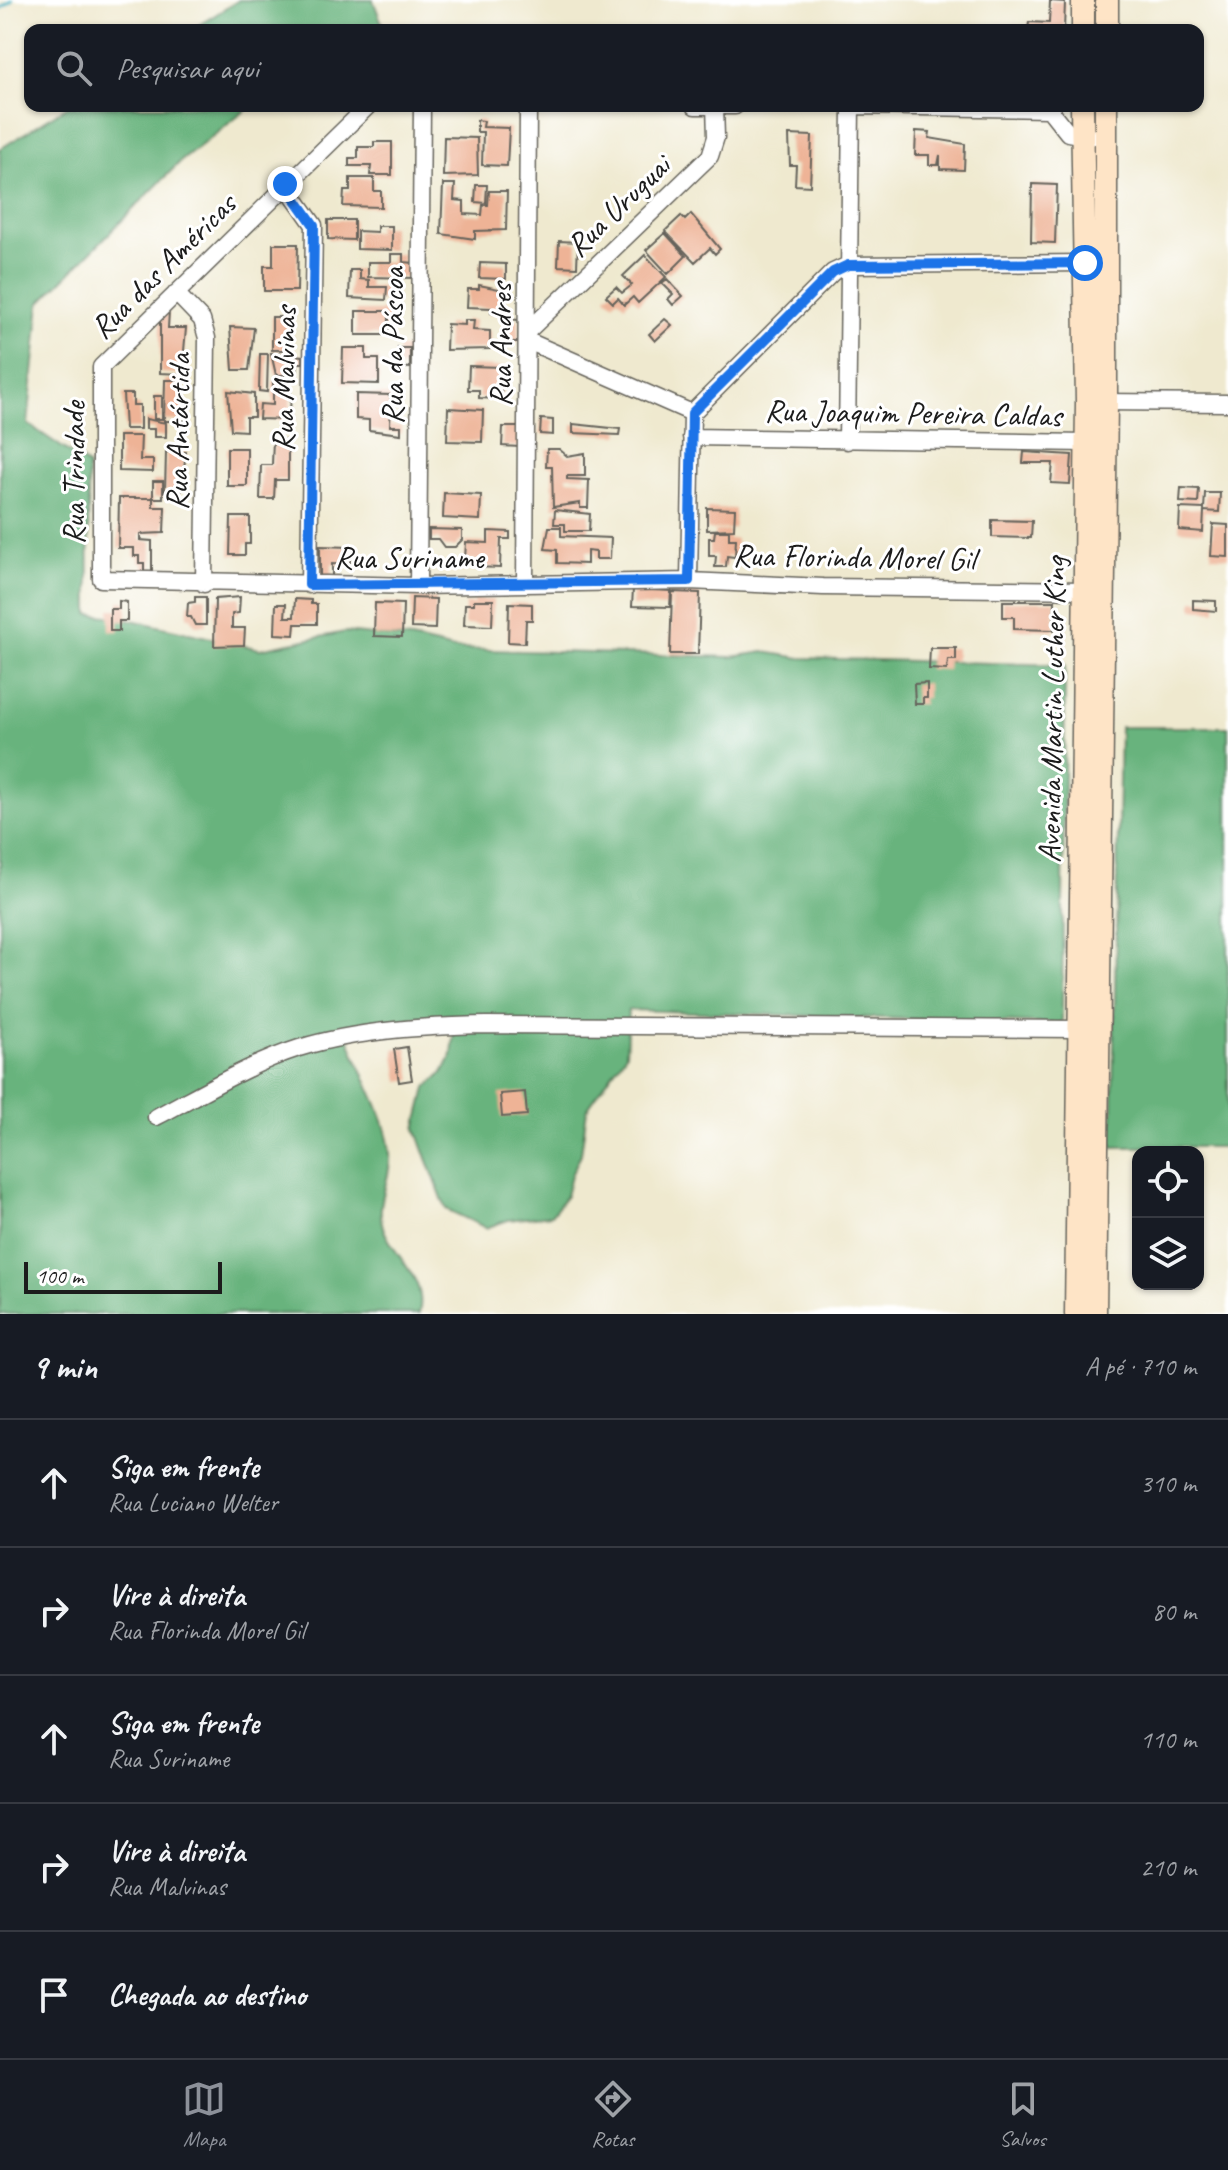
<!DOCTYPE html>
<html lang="pt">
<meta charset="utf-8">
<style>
:root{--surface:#171b24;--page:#242831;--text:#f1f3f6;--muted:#9ea1a6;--line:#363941;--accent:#8c9099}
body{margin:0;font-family:Caveat,sans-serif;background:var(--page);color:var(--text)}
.controls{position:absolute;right:24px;bottom:24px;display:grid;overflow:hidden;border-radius:16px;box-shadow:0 2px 6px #0004}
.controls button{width:72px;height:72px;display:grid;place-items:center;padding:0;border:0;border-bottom:2px solid var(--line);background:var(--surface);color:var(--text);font:40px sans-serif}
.scale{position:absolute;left:24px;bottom:20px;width:198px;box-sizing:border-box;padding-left:8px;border:4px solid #1c1c1c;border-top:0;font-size:22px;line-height:28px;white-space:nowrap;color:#1c1c1c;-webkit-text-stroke:6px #fff;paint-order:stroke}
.stop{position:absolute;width:24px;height:24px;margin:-18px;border:6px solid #1a73e8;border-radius:50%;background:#fff}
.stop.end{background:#1a73e8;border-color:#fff;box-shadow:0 2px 8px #0008}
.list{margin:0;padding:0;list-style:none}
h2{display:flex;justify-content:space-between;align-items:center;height:104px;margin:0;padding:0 32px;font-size:34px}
h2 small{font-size:26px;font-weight:400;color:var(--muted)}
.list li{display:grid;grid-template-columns:52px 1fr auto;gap:24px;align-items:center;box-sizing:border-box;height:128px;padding:0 32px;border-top:2px solid var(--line)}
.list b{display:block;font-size:30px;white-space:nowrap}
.list p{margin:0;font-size:26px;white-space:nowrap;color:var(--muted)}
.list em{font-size:26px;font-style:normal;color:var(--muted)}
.icon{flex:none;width:44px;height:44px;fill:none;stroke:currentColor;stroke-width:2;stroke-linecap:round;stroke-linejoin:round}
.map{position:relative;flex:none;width:1228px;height:1314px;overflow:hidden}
.search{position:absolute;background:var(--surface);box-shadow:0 2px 6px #0004;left:24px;right:24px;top:24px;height:88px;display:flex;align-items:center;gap:20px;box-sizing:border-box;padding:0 28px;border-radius:16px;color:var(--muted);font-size:30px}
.sheet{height:744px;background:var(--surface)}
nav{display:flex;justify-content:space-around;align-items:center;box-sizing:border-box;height:112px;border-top:2px solid var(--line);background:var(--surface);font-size:22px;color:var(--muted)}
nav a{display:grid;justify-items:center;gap:4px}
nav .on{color:var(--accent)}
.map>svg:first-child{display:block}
.forest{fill:#67b37d;stroke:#42684c;stroke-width:2}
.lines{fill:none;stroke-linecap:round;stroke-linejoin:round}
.stream{stroke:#3cabba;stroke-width:4}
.building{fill:#eeb396}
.street-casing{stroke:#66645b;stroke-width:19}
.secondary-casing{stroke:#66645b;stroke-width:25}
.street{stroke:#fff;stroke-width:16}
.secondary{stroke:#fee4c6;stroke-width:22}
.route{stroke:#1a73e8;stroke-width:10}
.labels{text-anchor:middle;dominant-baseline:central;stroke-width:6;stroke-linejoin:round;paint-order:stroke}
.street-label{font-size:32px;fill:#1c1c1c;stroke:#fff}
</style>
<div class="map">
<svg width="1228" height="1314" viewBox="0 0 1228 1314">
<rect width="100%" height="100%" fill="#fff"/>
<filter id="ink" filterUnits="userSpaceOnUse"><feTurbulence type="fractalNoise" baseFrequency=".0125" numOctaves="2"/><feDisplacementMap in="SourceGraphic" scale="16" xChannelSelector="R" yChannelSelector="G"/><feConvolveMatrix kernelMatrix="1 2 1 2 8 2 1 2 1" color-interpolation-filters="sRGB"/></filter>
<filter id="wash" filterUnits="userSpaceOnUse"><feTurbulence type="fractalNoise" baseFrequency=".006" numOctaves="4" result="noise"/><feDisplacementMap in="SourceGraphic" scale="32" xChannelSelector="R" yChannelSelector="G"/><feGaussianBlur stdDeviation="1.8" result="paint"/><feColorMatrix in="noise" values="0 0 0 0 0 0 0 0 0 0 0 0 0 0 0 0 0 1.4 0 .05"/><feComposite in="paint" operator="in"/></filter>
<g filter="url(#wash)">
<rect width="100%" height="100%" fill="#efe9cf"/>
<path class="forest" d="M239,0H373L383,26L375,30H191Z
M68,106H251L180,162L40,303L28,424L88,465L89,614L118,617L260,649L345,632L411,639L454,649L731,657L764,652L801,658L1065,665L1062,1024L628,1010L626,1054L587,1109L581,1154L571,1175L566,1196L551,1215L508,1220L486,1228L446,1209L416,1129L426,1088L443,1073L452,1055L454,1035L435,1015L346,1028C356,1070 387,1109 390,1154C392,1178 375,1202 383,1227C393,1258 428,1277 419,1314H0V149Z
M1120,727H1228V1147H1112Z"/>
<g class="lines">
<path class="stream" d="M0,9L12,0"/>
</g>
<g id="blocks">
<path class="building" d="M1050,1L1065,2L1064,30H1028L1029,22L1049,23Z
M477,120L484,121L483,127L509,128L507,166L482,165L483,132H477Z
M916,131L930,132L929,138L965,144L964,170L940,169V155L938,165H929V155H915Z
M789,135L812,136L810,186L795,185L796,165H790Z
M444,137L477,138L478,175L443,176Z
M374,142H392V175H370L371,166H349V158H358V147H374Z
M350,178H374V191H381V207L343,206L344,191H350Z
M443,184H455L454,200L464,201V214L482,215L483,205H488L489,191H507L506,230L475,231V239L441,234Z
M1032,184L1057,185L1055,243L1031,242Z
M476,185H487L486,203L475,202Z
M691,214L720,249L715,254L710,248L695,262L665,231L681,216L685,220Z
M328,220H354V240L328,239Z
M377,226H392V250L357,249V231L377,232Z
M665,233L686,256L668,274L646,250Z
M559,241L578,242L577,267L558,266Z
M273,244H298L297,291H264V266H273Z
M391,254H403V262L415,263L414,278L368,277V262H391Z
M645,255L666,277L638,303L633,297L624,305L618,298L613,303L606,296L616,287L622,293L632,285L623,276Z
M480,263L506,264V279L479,278Z
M350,270H360V279L369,280V287H387L386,300L349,298Z
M667,279L683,296L673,305L668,299L673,294L662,283Z
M479,285L504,290L503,314L491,313V308L467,307L468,289H479Z
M169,311L168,328H186L182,374L160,373V321Z
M356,311H389V335H356Z
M272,317H290L289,350H272Z
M506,319L519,320L518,342H505Z
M665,319L672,325L655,341L649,334Z
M465,320H474L473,330L490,331V349L446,350L447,324L465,325Z
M230,327L254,328L249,370H233Z
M343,348H366V359H379V384L342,383Z
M398,348H410V368L398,367Z
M271,353L303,356V363H298L297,375H276Z
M260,354H268L267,392L259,391Z
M469,366L502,367L501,399L479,398V390H468Z
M165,380H182L185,421H164Z
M273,381H291L290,420L259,419L260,404L273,405Z
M228,391L254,394V417H246V431L231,430Z
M123,394H133V405H140V429H125Z
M356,394L391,395L390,426H401V434L369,430V420L356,419Z
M154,396H162V419H154Z
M448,408L483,410L482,442L447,441Z
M146,419L166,423V437H154V429H146Z
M541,419L553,420V435L540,434Z
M573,424L620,429L619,435L573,433Z
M503,427H521L520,447L502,446Z
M119,436H141L140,460H153V472L119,471Z
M273,440H288V480H275L274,499H260L261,465H272Z
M227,448H247V486H227Z
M547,449H559L567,456L585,453V476H567V479L589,480L588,508H580V503L553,507L552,466H546Z
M166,452H186L181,492L165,491Z
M1024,452L1072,455L1070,484L1051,483L1053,463H1023Z
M153,481H163V498H153Z
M1181,488L1199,489L1198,503L1180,502Z
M444,493L481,495L480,520L443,518Z
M1205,493H1220L1219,512L1204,511L1203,532L1179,530L1180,508L1204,509Z
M119,498H153V507H165L164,533L140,534V540L152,541V574H144V563H139V556H134V548H118Z
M707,508L735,509L734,529L707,530Z
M555,510L590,514L589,531H565V524H554Z
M231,517H250V544H245V555H230Z
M992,520L1032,521L1031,538L992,537Z
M1213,524L1228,525V557L1211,556Z
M549,527H561V536L611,538L610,559H596V552L587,551V564L557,563V550L545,549Z
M429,529L462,530V540L455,547H444L438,539H429Z
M488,531L510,532V539H501L500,568L475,567L476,560L465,559L466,542L488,543Z
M715,531H729V539H736L735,557L727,556L726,567H715L716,556H709V538H714Z
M320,546L350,547V565L332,564V576H320Z
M633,589L671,591L670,607L632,606Z
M672,592L700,593L698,654H670Z
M195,597H206V625H195L191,617H187L188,603L195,602Z
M240,597L239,613L232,614V628H245L244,645L214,646L215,599Z
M412,598L436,599L435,629L411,628Z
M295,599L311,600V604H317V624H295L294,635L275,634L276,604H286L285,617H294Z
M474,600H493L492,626L464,625L465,604H474Z
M1193,600L1216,601V611L1193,609Z
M119,601L127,602V621H119V631H110V609H119Z
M1003,601H1055L1054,630L1014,629V617H1003Z
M375,603L403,604L402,637L374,636Z
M509,603L532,604V620H526L525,643L508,642Z
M930,648H956V660H948L947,670L929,669Z
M927,683V698H923V704H915L914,684Z
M407,1047L412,1080L399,1082L394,1049Z
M525,1092L527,1115L502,1117L500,1094Z"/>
</g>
</g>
<g filter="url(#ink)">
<use href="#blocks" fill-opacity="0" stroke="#66645b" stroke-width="2"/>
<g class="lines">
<defs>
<path id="street" d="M368,106L101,367V579L418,586L689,581L823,587L1086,590
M695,106H735
M857,106L1049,109
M1049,109L1068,133L1091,137
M285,184L314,225L309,585
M176,293L202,320L207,338L204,584
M528,331L710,156L716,137L715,106
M528,341L692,413
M1098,402L1228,403
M691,437L1086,443
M847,441L851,106
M689,581L692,413L833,272L848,265L1085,263
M525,584L528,106
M418,586L422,106
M156,1117C202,1093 249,1064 299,1048C358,1030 426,1026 487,1025L1080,1029"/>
<path id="secondary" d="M1083,30V0
M1107,30V0
M1076,1314L1087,402L1082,106
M1095,1314L1106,402V106"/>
</defs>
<use href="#street" class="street-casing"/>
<use href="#secondary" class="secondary-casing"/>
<use href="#street" class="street"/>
<use href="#secondary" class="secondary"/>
</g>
</g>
<g class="lines" filter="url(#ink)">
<path class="route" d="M285,184L314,225L309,585L689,581L692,413L833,272L848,265L1085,263"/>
</g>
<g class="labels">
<g class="street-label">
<text transform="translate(618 206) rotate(-44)">Rua Uruguai</text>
<text transform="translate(163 266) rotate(-45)">Rua das Américas</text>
<text transform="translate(500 345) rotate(-90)">Rua Andres</text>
<text transform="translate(392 346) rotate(-90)">Rua da Páscoa</text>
<text transform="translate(284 379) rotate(-89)">Rua Malvinas</text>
<text transform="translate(913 413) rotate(1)">Rua Joaquim Pereira Caldas</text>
<text transform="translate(178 432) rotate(-89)">Rua Antártida</text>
<text transform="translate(73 473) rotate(-90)">Rua Trindade</text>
<text x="409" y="557">Rua Suriname</text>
<text transform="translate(854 557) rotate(1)">Rua Florinda Morel Gil</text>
<text transform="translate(1052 710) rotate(-89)">Avenida Martin Luther King</text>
</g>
</g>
</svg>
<div class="controls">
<button><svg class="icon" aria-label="locate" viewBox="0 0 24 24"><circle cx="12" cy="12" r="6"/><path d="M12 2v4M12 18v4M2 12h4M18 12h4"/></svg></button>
<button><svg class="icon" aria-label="layers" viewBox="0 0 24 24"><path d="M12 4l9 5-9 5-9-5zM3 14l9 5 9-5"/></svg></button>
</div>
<div class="scale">100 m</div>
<div class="stop" style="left:1085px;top:263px"></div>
<div class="stop end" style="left:285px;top:184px"></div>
<div class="search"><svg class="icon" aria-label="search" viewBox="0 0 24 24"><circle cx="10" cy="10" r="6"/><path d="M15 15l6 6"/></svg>Pesquisar aqui</div>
</div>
<section class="sheet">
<h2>9 min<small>A pé · 710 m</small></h2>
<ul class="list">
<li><svg class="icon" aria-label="ahead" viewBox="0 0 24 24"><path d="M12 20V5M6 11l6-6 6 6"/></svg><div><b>Siga em frente</b><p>Rua Luciano Welter</p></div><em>310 m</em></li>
<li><svg class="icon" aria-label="right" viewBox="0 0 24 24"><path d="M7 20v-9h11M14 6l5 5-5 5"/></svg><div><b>Vire à direita</b><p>Rua Florinda Morel Gil</p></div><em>80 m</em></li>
<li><svg class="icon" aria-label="ahead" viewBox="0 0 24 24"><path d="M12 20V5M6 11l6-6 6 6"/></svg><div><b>Siga em frente</b><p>Rua Suriname</p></div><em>110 m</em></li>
<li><svg class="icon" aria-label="right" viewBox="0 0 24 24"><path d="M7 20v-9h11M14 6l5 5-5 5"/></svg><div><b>Vire à direita</b><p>Rua Malvinas</p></div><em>210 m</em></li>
<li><svg class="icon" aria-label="arrive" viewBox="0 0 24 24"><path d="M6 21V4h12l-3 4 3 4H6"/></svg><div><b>Chegada ao destino</b></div></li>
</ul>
</section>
<nav>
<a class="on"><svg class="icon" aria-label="map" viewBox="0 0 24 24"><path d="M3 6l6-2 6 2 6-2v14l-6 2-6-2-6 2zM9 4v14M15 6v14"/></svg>Mapa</a>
<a><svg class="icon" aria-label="directions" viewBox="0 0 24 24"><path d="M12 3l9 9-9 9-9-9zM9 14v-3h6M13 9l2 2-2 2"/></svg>Rotas</a>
<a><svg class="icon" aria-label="saved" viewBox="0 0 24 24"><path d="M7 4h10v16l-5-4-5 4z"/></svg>Salvos</a>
</nav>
